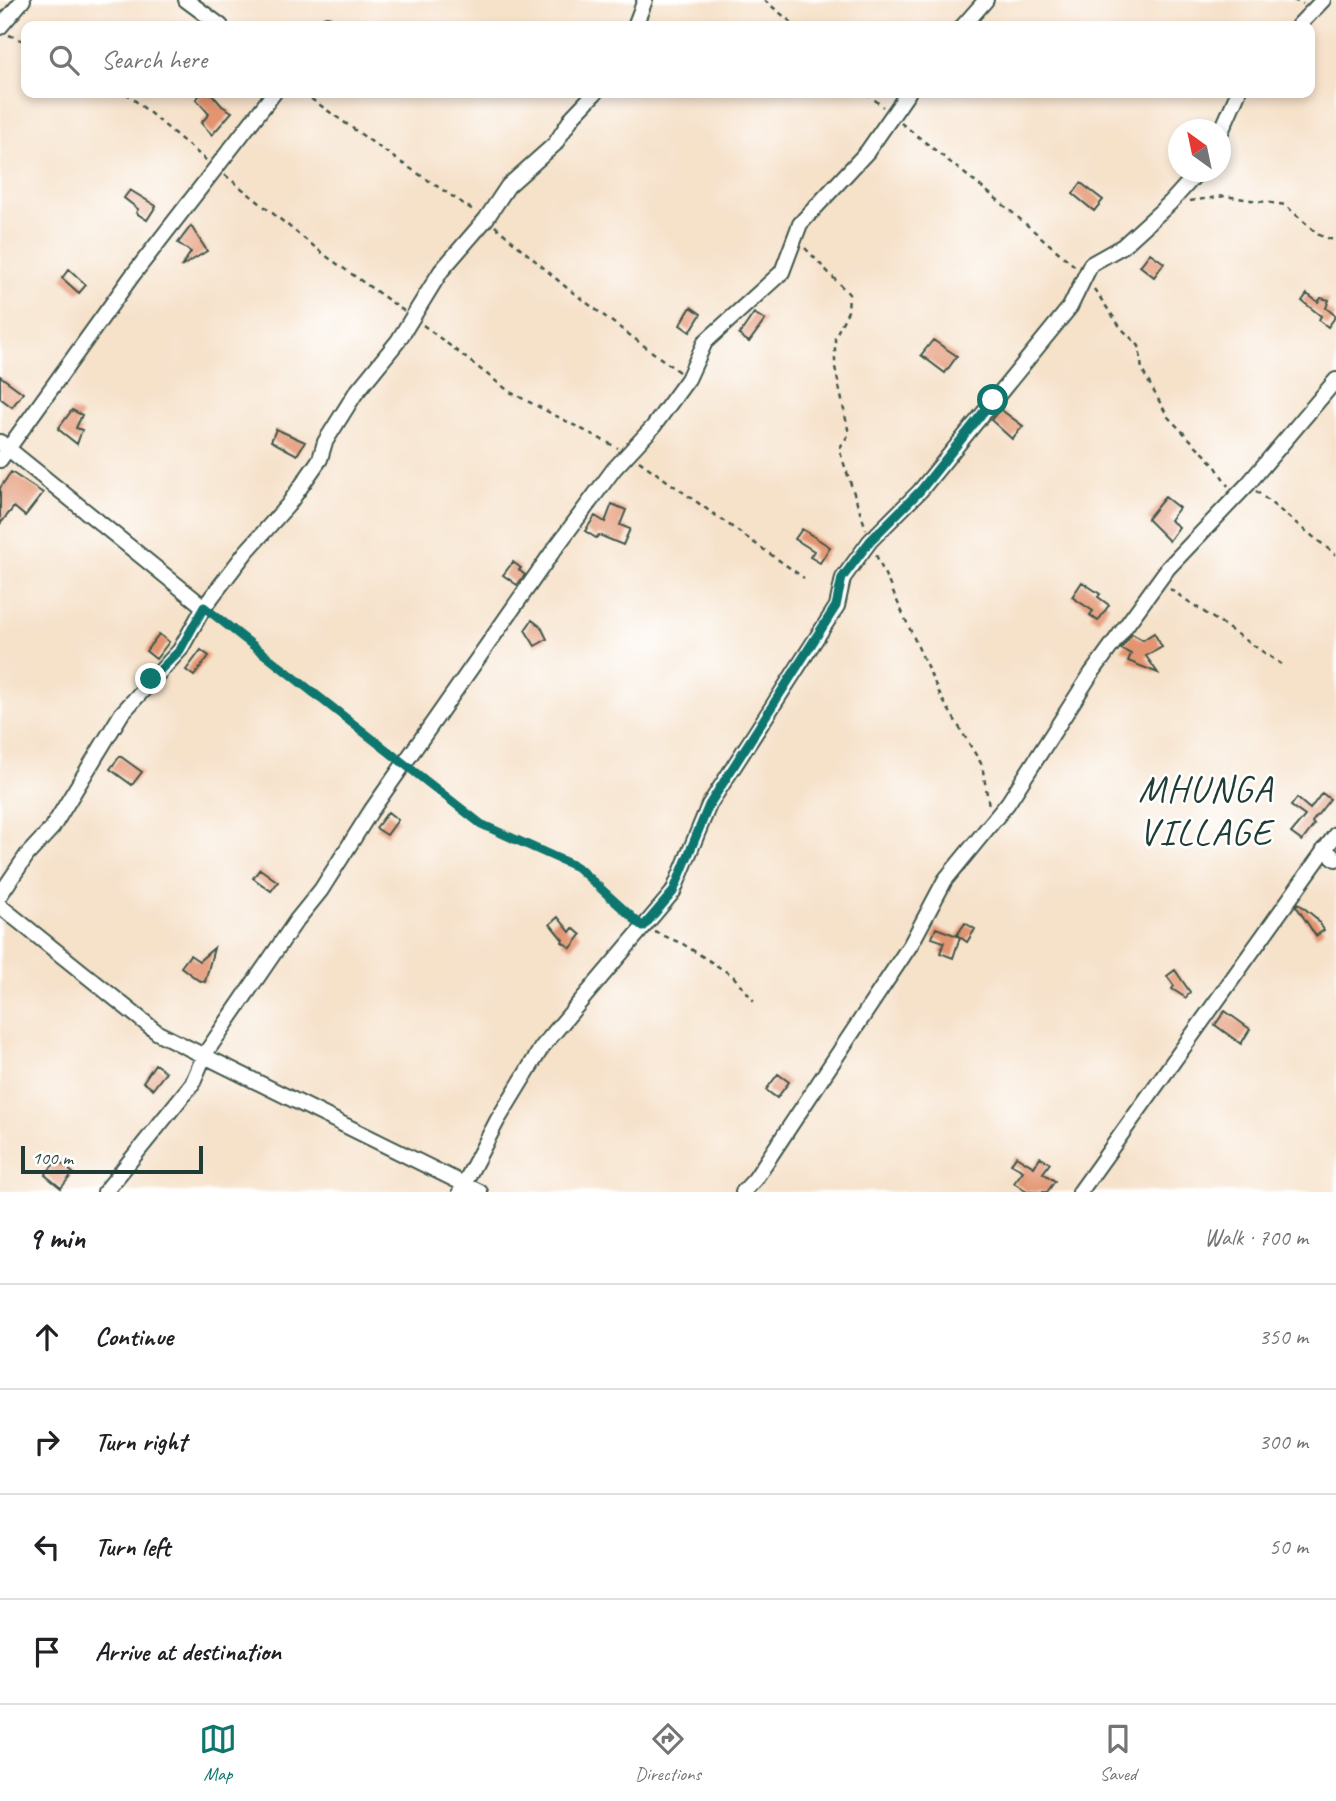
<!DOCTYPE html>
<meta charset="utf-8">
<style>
:root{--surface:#fff;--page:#f2f2f2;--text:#202124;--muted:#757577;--line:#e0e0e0;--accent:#0f766e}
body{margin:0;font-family:Caveat,sans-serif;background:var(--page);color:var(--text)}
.compass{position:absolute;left:1168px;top:119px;width:63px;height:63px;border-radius:50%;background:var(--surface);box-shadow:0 4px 10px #0003;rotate:327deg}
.scale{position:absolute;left:21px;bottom:18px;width:182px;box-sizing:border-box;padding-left:7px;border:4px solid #1f3d34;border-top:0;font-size:19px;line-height:24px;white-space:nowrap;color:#1f3d34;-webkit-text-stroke:5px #fff;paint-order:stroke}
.stop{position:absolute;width:21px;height:21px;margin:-16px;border:5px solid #0f766e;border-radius:50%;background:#fff}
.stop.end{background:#0f766e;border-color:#fff;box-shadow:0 2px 7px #0008}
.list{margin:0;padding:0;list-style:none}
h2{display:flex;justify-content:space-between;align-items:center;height:91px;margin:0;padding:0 28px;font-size:30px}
h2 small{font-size:23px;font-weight:400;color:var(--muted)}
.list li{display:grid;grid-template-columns:46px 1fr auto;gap:21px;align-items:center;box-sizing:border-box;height:105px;padding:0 28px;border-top:2px solid var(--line)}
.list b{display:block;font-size:26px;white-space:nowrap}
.list em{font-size:23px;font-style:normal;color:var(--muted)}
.icon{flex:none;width:38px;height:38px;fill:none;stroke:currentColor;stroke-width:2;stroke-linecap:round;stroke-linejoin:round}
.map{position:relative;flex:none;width:1336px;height:1192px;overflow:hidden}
.search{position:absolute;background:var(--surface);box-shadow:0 4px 10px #0003;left:21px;right:21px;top:21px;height:77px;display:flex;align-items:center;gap:18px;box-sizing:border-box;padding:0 24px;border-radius:14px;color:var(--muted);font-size:26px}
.sheet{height:511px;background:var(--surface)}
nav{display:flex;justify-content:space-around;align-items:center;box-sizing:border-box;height:98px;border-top:2px solid var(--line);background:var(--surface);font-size:19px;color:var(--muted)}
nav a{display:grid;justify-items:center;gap:4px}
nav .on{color:var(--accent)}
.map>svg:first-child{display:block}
.building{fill:#e39471}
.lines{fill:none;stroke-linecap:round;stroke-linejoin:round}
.minor-casing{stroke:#3f564a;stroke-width:18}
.path{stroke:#3f564a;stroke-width:2.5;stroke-dasharray:5 5;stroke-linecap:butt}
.minor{stroke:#fff;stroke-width:14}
.route{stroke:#0f766e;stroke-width:9}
.labels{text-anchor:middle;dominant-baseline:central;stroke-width:5;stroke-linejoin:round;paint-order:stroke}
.quarter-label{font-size:37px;letter-spacing:2px;fill:#1f3d34;stroke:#fff}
</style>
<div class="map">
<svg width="1336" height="1192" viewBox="0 0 1336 1192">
<rect width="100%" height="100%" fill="#fff"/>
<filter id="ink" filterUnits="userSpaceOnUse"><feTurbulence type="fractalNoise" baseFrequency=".0143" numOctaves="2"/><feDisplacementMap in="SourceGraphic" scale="14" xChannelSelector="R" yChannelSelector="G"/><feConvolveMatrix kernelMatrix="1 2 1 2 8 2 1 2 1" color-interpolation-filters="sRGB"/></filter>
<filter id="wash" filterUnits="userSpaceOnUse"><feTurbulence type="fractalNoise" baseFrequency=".00686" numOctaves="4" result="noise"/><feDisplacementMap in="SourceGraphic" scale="28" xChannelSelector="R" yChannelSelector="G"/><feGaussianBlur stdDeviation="1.57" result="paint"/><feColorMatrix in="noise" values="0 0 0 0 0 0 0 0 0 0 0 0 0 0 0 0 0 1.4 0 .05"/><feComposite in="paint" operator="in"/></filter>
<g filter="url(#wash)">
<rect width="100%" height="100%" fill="#f6e1c9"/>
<g id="blocks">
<path class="building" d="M202,93H211L222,106L232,112L212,135L201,123L209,114L196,99Z
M1081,183L1103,200L1094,211L1073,194Z
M130,190L156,206L147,220L136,213L138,209L124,198Z
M191,226L207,251L181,267L191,252L178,243Z
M1150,253L1164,263L1154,277L1140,266Z
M69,269L86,285L79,293L62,278Z
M1307,294L1318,302L1321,298L1329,300L1326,308L1336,316L1328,327L1319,320L1321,316L1302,301Z
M691,307L701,314L690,332L680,325Z
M754,313L765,320L749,342L739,335Z
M933,340L957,356L945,373L921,355Z
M0,376L23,393L12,407L0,398Z
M1000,409L1023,426L1012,439L991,420Z
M72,410L82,415L76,428L82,430L77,444L58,429Z
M276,429L305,442L297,455L271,441Z
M11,472L43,493L25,516L14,507L0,524V488Z
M1165,497L1179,508L1170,520L1179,527L1169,541L1147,519Z
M612,504L626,510L620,525L630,529L623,545L599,535L596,538L585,531L595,516L605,522Z
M802,529L830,547L820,563L810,557L814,551L795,539Z
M513,562L521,568L519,570L525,575L517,585L503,575Z
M1082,582L1100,594L1098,597L1109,605L1098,621L1090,615L1093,611L1072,597Z
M532,620L541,627L547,639L535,646L525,630Z
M1154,633L1162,647L1146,656L1158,673L1128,661L1131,654L1121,649L1132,634L1143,640Z
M159,634L169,642L156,659L146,651Z
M201,650L209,656L194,676L186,670Z
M120,756L142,772L132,785L110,769Z
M1322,793L1330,799L1312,822L1314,825L1302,841L1291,833L1305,816L1291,806L1297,798L1310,809Z
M388,812L398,820L387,835L376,828Z
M260,869L278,882L271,891L253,878Z
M1298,903L1316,918L1324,930L1316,936L1296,906Z
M558,917L570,932L573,928L581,935L571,948L562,942L563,940L550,924Z
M965,923L975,929L967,942L960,937L953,958L940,953L944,942L932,938L936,928L960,937L957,935Z
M214,948L205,982L198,980L181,967L190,955L199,961Z
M1175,970L1190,992L1186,998L1172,989L1174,986L1167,976Z
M1225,1011L1250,1029L1241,1044L1215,1025Z
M155,1064L166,1072L153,1089L143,1082Z
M778,1074L789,1082L777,1098L766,1090Z
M1016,1156L1034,1167L1040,1157L1050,1163L1043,1173L1055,1181L1047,1192H1027L1014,1183L1023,1171L1011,1164Z
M57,1160L73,1173L61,1188L45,1175Z"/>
</g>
</g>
<g filter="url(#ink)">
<use href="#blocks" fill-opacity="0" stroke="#3f564a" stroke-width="2"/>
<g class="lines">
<defs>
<path id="minor" d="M186,0L221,26
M325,26L327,24
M635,26L645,0
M963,26L986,0
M1298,26L1323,0
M0,27L23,0
M1220,134L1238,93
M0,442L204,607
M0,460L132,276L274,93
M1324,849L1336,859
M0,895L27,855L52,828L122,713L180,650L204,607L246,552L288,505L320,459L325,442L355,394L398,341L441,271L486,219L508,186L555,144L573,116L595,93
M0,906L158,1033L480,1192
M105,1192L192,1084L205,1054L296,921L321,890L371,811L551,554L614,469L653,427L688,379L705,342L782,272L800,224L867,152L908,93
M460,1192L497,1121L542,1047L673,892L709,805L837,606L843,578L870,541L920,491L1070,307L1091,264L1123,246L1170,203L1198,172
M743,1192L755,1179L911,944L945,880L1008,803L1091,674L1168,568L1248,484L1336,380
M1080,1192L1336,834"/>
</defs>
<use href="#minor" class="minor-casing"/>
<path class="path" d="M764,0L796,26
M1293,0L1303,4
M9,35L26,42
M126,93L206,160
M303,93L393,157L476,212
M867,93L883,107
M901,123L999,201L1077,268
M225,175L326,256L404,311
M1190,201L1225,196L1285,205L1319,235L1336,241
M495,226L567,288L679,372
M805,248L849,294L848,311L835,337V367L849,434L839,449L866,529
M1094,289L1121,328L1139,346L1142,370L1168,417L1214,464L1228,486
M423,325L510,392L618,448
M639,461L804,578
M1256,491L1336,555
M876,555L941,697L982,765L989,806
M1170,589L1281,664
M215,615L395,755
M414,770L481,824L577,867L635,920
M655,932L683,944L733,976L754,1001"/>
<use href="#minor" class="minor"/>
</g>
</g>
<g class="lines" filter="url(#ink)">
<path class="route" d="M151,679L180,650L204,607L481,824L577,867L643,927L673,892L709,805L836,606L842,578L870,541L920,491L993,400"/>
</g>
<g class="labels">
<g class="quarter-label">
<text x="1206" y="788">MHUNGA<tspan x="1206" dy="43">VILLAGE</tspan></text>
</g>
</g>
</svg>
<svg class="compass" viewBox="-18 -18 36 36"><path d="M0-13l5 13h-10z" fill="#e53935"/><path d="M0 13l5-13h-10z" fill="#757577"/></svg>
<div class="scale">100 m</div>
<div class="stop" style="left:993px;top:400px"></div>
<div class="stop end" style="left:151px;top:679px"></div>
<div class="search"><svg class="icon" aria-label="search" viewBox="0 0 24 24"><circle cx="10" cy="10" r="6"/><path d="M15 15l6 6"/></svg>Search here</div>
</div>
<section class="sheet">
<h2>9 min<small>Walk · 700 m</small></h2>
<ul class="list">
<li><svg class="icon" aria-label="ahead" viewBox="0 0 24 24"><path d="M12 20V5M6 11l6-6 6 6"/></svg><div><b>Continue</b></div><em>350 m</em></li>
<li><svg class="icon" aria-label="right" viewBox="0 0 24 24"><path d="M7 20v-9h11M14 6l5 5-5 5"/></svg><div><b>Turn right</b></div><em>300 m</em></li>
<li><svg class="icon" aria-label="left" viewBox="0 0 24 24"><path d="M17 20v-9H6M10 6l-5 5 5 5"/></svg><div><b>Turn left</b></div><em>50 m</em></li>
<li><svg class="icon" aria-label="arrive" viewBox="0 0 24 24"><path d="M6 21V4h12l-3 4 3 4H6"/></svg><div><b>Arrive at destination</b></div></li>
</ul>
</section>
<nav>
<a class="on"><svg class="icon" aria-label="map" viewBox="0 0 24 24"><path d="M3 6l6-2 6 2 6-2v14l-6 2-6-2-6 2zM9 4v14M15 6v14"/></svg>Map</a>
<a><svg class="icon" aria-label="directions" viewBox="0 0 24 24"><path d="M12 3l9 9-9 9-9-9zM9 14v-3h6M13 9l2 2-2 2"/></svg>Directions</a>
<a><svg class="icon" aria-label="saved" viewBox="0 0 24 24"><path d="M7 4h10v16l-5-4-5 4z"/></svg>Saved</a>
</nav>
